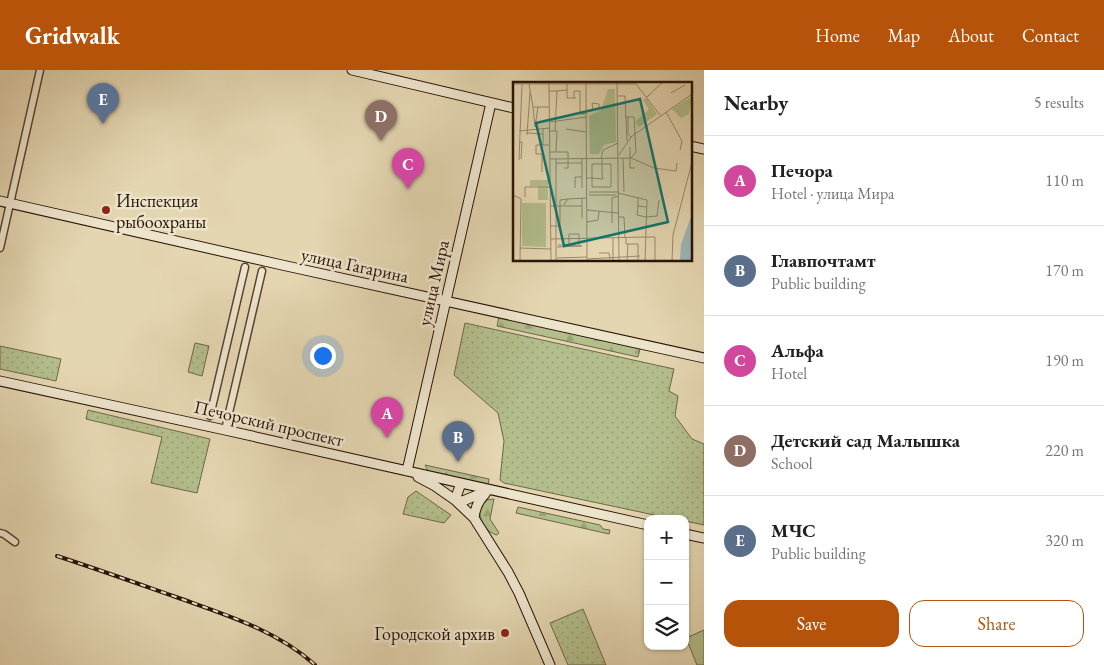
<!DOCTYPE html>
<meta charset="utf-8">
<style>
:root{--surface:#fff;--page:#f2f2f2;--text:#202124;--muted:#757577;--line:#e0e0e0;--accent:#b45309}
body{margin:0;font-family:"EB Garamond",serif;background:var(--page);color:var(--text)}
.controls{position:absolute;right:15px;bottom:15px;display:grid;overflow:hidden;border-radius:10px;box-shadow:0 1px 4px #0004}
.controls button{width:45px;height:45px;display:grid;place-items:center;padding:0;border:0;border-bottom:1px solid var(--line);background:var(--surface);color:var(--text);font:25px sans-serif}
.you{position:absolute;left:322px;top:285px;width:18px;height:18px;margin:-12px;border:4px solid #fff;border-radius:50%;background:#1a73e8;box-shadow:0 0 0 8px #1a73e833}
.badge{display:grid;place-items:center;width:32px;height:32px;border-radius:50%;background:var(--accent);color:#fff;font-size:16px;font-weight:700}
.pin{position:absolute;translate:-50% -41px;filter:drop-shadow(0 1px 2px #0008)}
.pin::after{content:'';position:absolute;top:26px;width:18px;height:15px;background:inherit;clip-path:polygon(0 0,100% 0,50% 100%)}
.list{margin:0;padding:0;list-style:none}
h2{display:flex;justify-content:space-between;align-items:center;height:65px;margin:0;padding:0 20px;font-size:21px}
h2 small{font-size:16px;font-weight:400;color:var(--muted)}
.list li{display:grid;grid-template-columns:32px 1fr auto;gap:15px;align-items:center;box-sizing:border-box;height:90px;padding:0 20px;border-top:1px solid var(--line)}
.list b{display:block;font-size:19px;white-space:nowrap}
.list p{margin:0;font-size:16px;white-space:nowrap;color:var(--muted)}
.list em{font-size:16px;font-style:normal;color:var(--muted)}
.actions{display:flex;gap:10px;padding:15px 20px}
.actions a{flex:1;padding:11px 0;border:1px solid var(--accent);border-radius:15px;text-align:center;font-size:18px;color:var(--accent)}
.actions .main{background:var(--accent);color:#fff}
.icon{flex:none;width:28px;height:28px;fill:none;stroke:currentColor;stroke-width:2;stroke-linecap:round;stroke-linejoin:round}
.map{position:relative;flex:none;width:704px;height:595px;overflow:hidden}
header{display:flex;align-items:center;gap:30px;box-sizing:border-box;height:70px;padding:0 25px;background:var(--accent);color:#fff}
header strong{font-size:24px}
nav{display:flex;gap:28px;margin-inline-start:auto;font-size:18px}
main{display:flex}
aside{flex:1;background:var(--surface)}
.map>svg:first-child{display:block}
.grass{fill:url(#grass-dots);stroke:#6e6849}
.forest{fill:url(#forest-firs);stroke:#6e6849}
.pitch{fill:#b3be8c;stroke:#6e6849}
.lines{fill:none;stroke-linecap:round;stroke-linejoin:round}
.street-casing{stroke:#584331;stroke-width:9}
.secondary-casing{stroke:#2a1206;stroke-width:11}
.street{stroke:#ede4cc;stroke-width:6}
.secondary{stroke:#ede4cc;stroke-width:9}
.rail-casing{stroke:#2a1206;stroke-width:4}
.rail{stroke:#ede4cc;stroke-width:2;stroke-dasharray:5.5;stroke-linecap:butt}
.poi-dot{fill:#8f2418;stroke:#ede4cc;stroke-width:2}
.labels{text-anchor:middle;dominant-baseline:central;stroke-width:5;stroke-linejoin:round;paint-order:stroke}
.poi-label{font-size:18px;fill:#2a1206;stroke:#ede4cc;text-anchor:start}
.street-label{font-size:18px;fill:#2a1206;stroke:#ede4cc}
.inset-road{fill:none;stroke:#9a886d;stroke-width:1}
.view{fill:#0f766e;fill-opacity:0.15;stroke:#0f766e;stroke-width:2.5}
.inset-edge{fill:none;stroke:#2a1206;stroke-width:2.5}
</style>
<header>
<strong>Gridwalk</strong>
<nav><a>Home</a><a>Map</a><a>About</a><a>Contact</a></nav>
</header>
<main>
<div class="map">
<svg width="704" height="595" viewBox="0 0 704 595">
<defs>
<pattern id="grass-dots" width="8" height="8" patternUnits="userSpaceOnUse" patternTransform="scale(1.25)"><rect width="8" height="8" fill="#b3be8c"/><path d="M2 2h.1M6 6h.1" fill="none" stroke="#9aa277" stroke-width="1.8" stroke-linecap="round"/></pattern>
<pattern id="forest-firs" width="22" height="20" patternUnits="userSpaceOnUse" patternTransform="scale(1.25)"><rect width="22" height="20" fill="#b3be8c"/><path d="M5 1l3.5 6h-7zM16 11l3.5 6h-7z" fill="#9aa277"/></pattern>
</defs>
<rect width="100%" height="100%" fill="#e4d6b1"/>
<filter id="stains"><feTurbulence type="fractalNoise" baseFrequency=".004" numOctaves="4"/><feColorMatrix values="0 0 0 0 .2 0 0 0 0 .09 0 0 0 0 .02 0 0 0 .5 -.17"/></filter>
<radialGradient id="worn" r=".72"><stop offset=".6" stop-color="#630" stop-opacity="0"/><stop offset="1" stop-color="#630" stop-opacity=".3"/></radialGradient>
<path class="grass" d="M465,253L674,299L669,321L678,326L675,346L692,369L704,374V455L685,451V449H673L504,413L500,410L504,371L498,343L454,305Z
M195,273L209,276L202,306L188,302Z
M0,276L61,289L56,311L0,299Z
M88,340L210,369L197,423L151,413L162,367L86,349Z
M416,421L451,445L444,453L403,444L408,427Z
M583,539L606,595H568L550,553Z"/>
<path class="forest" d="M499,247L640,279L638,287L497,256Z
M425,395L489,409L488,416L429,403Z
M494,429L490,449L499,463L497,465C484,463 472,438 486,430C487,430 493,429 494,429Z
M518,437L600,455L603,459L610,460L609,464L516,443Z"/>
<path class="pitch" d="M704,560V595H697L686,568Z"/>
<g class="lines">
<defs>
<path id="street" d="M0,178L40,0
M210,346L245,197
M225,360L262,201
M0,463L4,464L15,472"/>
<path id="secondary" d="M352,0L514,38
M690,76L704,79
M0,131L282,195L704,288
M0,311L225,360L648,455
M407,401L491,33
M418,407L435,416L455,430L474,448L508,502L519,523L550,595
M461,413L455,430L463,431L489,420
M474,448C475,438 478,431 485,424
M685,464L704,468"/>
</defs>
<use href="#street" class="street-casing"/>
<use href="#secondary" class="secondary-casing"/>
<use href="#street" class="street"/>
<use href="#secondary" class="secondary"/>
<defs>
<path id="rail" d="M57,486C97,499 136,513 176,527C223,544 277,560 315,595"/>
</defs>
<use href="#rail" class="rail-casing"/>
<use href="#rail" class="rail"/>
</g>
<g class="poi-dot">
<circle cx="106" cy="140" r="5"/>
<circle cx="505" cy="563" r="5"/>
</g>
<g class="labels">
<g class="poi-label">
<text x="116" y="130">Инспекция<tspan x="116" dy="21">рыбоохраны</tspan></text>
<text x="495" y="563" text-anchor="end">Городской архив</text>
</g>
<g class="street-label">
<text transform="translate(355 195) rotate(12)">улица Гагарина</text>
<text transform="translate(433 213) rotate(-77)">улица Мира</text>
<text transform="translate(269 353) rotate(13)">Печорский проспект</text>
</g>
</g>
<g transform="translate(513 12)">
<rect width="179" height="179" fill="#e4d6b1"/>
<path d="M95,7H102L103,60L91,63L86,72H77L76,34L88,28ZM133,16L144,32L126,45L122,40L136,27L130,18Z" fill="#b3be8c"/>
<path d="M179,14L176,32L168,36L159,27ZM17,98H35V118H25V104H17Z" fill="#b3be8c"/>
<path d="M9,121H33V165L9,164Z" fill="#b3be8c"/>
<path d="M179,132V179H167L168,162Z" fill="#9cb6b8"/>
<path class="inset-road" d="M36,0L38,179M73,0L74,179M104,0L106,179M0,2H36M16,2L20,25H36M36,2H123L147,33M54,8V16H63M36,9H44L42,49M44,9L54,8V1M158,11L172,3M105,14H112L114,59M134,15L150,0M61,16V9H67V32H73M20,25L22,45L25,25M80,28L79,21L86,22V25M153,30L169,59L167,68M112,35H121L123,70L118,76M115,35V52L118,55M37,40L73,35M30,46V63M53,47L73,50M6,49L37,46M37,49H44L43,70M14,51L30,52M14,53L17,10M6,60H9L8,77M117,65V86H122M37,70H55V86H51M106,73L118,55L179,12M110,76L111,110M37,77L118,76L141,86L163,89L164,81M43,77V179M69,77V106M88,77L90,68L105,61M6,78L9,2M43,81H69M29,90V72H23V63H36M74,96H79V82H98V105H79V96L90,97L89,92V77M62,106V95H69M76,110H105M105,111L134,118L132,179M0,113L8,117L7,179M76,113H103M12,115V105H37M125,115V124L133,125M69,117V136M37,124H50L55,117L73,116M51,124H69M125,124L124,133L133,135M74,128L105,131M105,135H111L112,156M133,135L144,134L146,118M74,140L85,138L86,130M99,141V116L105,114M37,144H47V118L55,117M132,155H142V179M113,156V162H125V179M38,157L132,155M56,164V152H66V164M44,165L69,164L45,163M7,166L38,167M86,171H96L97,177M44,176L74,175M74,177L127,174M114,178L115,162M100,179V156M159,179L160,153L179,80"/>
<path class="view" d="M127,17L155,140L51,164L23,41Z"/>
<rect width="179" height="179" class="inset-edge"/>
</g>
<rect width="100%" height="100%" filter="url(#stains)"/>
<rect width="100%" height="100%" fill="url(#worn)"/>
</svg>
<div class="controls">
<button>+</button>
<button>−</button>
<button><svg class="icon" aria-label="layers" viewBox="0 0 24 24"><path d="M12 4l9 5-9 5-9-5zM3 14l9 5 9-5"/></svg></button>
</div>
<div class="you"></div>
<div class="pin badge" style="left:387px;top:368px;background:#d1479c">A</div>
<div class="pin badge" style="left:458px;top:392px;background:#5c6f8a">B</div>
<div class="pin badge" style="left:408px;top:119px;background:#d1479c">C</div>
<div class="pin badge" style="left:381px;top:71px;background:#8d6e63">D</div>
<div class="pin badge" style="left:103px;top:54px;background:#5c6f8a">E</div>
</div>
<aside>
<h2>Nearby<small>5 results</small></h2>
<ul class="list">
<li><span class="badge" style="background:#d1479c">A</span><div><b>Печора</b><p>Hotel · улица Мира</p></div><em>110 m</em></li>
<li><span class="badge" style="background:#5c6f8a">B</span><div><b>Главпочтамт</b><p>Public building</p></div><em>170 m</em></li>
<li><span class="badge" style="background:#d1479c">C</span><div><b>Альфа</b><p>Hotel</p></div><em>190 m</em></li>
<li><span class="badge" style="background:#8d6e63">D</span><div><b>Детский сад Малышка</b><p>School</p></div><em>220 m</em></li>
<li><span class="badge" style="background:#5c6f8a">E</span><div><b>МЧС</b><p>Public building</p></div><em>320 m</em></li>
</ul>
<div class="actions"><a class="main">Save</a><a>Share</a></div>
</aside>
</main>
